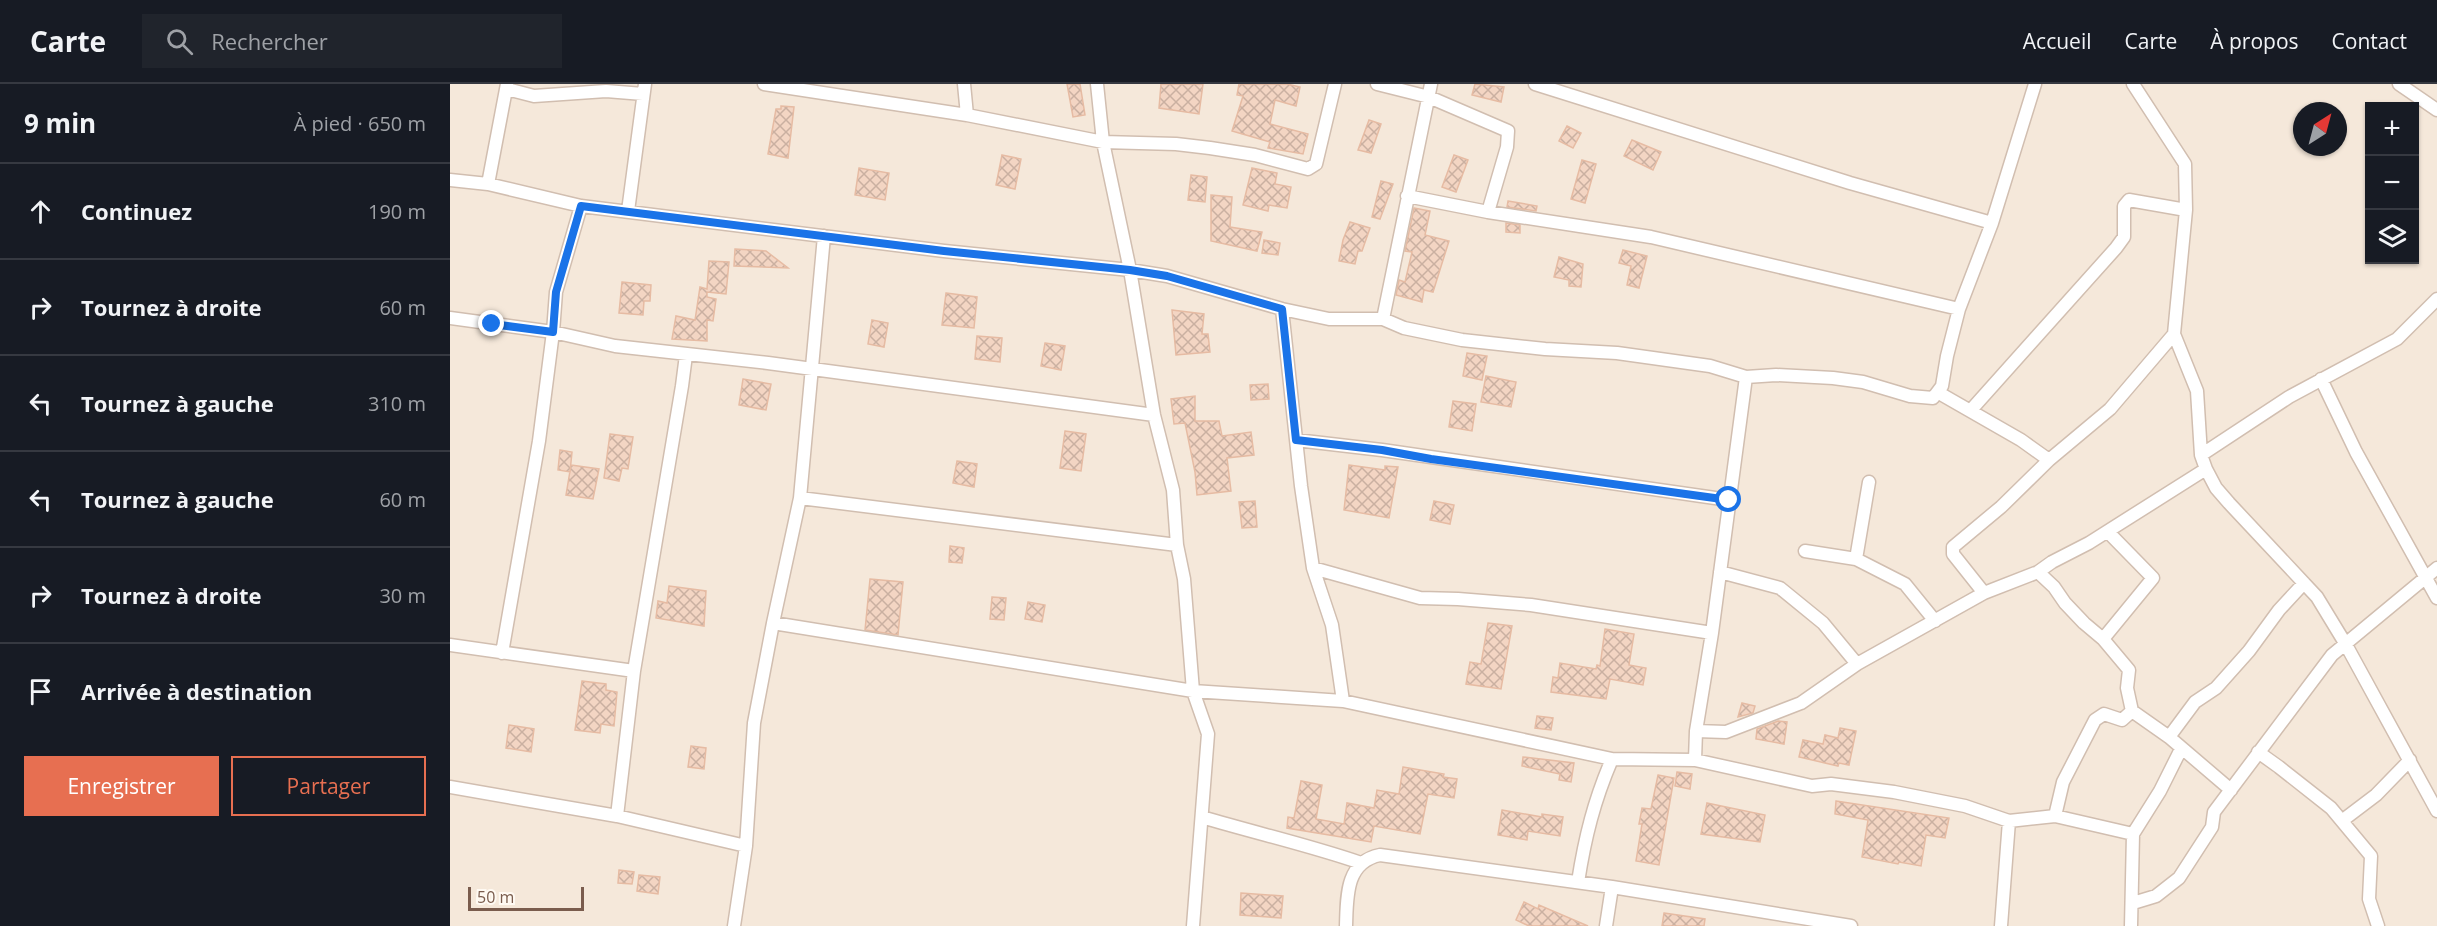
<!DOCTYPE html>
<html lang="fr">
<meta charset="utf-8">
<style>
:root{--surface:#171b24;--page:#20242c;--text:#f1f3f6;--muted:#9ea1a6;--line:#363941;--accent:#e76f51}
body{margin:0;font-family:"Open Sans",sans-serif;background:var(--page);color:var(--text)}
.controls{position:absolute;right:18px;top:18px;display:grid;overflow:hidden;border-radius:0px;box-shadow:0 2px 4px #0004}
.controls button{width:54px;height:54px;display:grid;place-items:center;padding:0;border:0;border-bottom:2px solid var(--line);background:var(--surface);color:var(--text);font:30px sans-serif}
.compass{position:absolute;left:1843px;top:18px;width:54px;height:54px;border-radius:50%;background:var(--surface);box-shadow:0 2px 4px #0004;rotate:36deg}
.scale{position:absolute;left:18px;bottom:15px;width:116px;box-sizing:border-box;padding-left:6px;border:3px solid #7a5c4d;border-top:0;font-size:16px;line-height:21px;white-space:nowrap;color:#7a5c4d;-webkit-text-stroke:4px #fffaf3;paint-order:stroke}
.stop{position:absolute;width:18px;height:18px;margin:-14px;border:4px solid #1a73e8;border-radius:50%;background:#fff}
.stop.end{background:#1a73e8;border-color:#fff;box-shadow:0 2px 6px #0008}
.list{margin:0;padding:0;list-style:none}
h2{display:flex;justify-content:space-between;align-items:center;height:78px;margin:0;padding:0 24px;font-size:26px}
h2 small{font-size:20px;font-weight:400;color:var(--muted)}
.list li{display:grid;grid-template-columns:39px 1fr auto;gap:18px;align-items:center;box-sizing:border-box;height:96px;padding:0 24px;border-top:2px solid var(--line)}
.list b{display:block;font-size:22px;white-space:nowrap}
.list em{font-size:20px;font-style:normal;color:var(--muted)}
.actions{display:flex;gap:12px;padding:18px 24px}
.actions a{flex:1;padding:14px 0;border:2px solid var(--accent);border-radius:0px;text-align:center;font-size:21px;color:var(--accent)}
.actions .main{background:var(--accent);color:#fff}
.icon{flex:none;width:33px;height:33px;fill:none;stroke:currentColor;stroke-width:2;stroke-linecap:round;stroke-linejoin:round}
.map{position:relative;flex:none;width:1987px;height:842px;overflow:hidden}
header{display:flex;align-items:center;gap:36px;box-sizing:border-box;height:84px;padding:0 30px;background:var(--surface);border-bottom:2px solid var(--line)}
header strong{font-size:28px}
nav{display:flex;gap:33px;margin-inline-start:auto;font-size:21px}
.search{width:420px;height:54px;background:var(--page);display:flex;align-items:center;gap:15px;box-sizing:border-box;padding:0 21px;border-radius:0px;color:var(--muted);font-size:22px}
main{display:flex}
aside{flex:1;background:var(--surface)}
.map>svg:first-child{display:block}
.residential{fill:#f5e8da;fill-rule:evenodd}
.building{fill:url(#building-cross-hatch);stroke:#e6bba3;stroke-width:1.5}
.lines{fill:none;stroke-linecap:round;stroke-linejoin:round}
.minor-casing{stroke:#d1beb0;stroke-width:15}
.minor{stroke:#fff;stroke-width:12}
.route{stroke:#1a73e8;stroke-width:8}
</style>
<header>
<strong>Carte</strong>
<div class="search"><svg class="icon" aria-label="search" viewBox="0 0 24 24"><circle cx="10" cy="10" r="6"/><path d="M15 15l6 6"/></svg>Rechercher</div>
<nav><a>Accueil</a><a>Carte</a><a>À propos</a><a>Contact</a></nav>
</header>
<main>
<aside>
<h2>9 min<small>À pied · 650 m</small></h2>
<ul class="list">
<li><svg class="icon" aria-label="ahead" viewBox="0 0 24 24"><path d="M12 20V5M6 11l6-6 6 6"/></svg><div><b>Continuez</b></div><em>190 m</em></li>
<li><svg class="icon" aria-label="right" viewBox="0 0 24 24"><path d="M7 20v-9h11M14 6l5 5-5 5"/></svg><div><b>Tournez à droite</b></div><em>60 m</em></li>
<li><svg class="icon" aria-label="left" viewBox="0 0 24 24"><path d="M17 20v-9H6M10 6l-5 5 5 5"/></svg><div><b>Tournez à gauche</b></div><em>310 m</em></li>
<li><svg class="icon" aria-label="left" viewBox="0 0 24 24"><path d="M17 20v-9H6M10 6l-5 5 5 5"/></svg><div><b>Tournez à gauche</b></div><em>60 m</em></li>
<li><svg class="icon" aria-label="right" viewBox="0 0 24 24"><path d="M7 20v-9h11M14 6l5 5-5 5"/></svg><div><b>Tournez à droite</b></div><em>30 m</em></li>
<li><svg class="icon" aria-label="arrive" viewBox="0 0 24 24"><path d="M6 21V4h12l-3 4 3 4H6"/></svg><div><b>Arrivée à destination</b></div></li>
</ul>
<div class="actions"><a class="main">Enregistrer</a><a>Partager</a></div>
</aside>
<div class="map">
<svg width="1987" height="842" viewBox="0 0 1987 842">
<defs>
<pattern id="building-cross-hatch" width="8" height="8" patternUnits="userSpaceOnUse" patternTransform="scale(1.5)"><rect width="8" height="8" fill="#f3d5c3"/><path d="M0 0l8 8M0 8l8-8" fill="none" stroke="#cab0a1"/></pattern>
</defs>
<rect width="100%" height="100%" fill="#fdf6ec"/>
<path class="residential" d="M0,0H1987V842H0ZM1920,22H1964V176H1920ZM1852,27H1888V63H1852Z"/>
<path class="building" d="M617,0H630L635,31L623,33Z
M711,0H753L749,30L709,24Z
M789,0H837L850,3L846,22L825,16L820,40L858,50L853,70L818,64L820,58L782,47L793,12L787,11Z
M1025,0L1054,3L1051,18L1022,11Z
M331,22L344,23L338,74L318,70L326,25H331Z
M919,36L931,40L921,69L908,66Z
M1117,42L1131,49L1123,64L1109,57Z
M1182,56L1211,68L1203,86L1174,72Z
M552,71L571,75L565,105L546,101Z
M1004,71L1018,76L1006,108L992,103Z
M1132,76L1146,80L1135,119L1121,115Z
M409,84L439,89L435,116L405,111Z
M802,84L827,89L825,100L841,103L837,124L819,121L818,127L793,121Z
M741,91L757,93L755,118L738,116Z
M931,97L943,100L930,135L922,133Z
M761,111L782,113L780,143L812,148L807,167L761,157Z
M1058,117L1087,122L1086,127L1057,123Z
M964,124L980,127L975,151L999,157L983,208L974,206L972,218L946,211L949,196L955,198L962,168L955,167Z
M900,138L920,144L912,167H908L905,180L889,177L893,156Z
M1056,139L1070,141V149L1056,148Z
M814,156L830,159L828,171L812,169Z
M285,165L316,167L338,184L284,182Z
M1173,166L1197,172L1189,204L1177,201L1181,182L1169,179Z
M1109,173L1133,180L1131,203L1119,202V196L1104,193Z
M259,177L279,178L276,210L257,208V213L266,215L263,237L257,236V257L222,255L226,232L245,236L250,203L257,205Z
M172,198L201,201L200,217H194L193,231L169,229Z
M496,209L527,213L524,244L492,241Z
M722,226L754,230L752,250H758L760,268L726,271Z
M422,236L438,239L434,263L418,260Z
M527,252L552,254L550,278L525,275Z
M595,259L615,262L611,286L591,282Z
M1017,269L1037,272L1032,296L1013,292Z
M1036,292L1066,298L1061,323L1031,318Z
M293,295L321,300L316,326L289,321Z
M818,300L819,315L801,316L800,301Z
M745,312V337H769L772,352L801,348L804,371L777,374L781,407L747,411L745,388L735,339L724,340L721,315Z
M1003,317L1026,320L1022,347L999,343Z
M615,347L636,350L631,387L610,384Z
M160,350L183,353L178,385L172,384L169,397L154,394Z
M110,366L122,368L120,388L108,386Z
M507,377L527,380L524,403L503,399Z
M121,381L149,385L143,415L116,411Z
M899,381L935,386V382L948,383L939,434L894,426Z
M805,417L807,443L792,444L789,418Z
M984,417L1004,421L1000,440L980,436Z
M500,462L514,464L512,479L499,478Z
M420,495L453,498L448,551L415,546Z
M219,502L256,507L254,542L206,534L208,517L217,519Z
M542,513L556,514L554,536L540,535Z
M578,518L595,521L592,538L575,535Z
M1038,539L1062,542L1051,605L1016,600L1020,578L1031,580Z
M1155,545L1184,550L1179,581L1196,584L1193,601L1160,595L1156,615L1101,608L1103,593L1108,594L1110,579L1146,585L1147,581L1150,582Z
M132,597L156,600V606L167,608L164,642L151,640L150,649L125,646Z
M1292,619L1305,622L1303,629L1288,633Z
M1087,632L1103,634L1101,646L1085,644Z
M1328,637L1337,638L1334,660L1306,655L1307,645Z
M59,641L84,645L81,668L56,664Z
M1390,644L1406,647L1399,681L1389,679L1388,682L1349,673L1353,656L1373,660L1375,651L1388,654Z
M241,662L256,664L254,685L238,683Z
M1073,673L1124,679L1121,698L1109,696L1110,690L1072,682Z
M953,683L994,690L993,693L1007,695L1004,714L978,710L970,750L924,742L921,758L837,744L838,733L844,734L851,697L872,701L866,735L894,740L897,719L924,724L927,706L949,710Z
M1227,688L1242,690L1240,705L1225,702Z
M1208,691L1224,694L1209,781L1186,777L1192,740H1189L1192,724L1201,725Z
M1386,717L1499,734L1495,754L1476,751L1471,782L1449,778L1448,780L1412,773L1418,736L1385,730Z
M1257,719L1315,731L1310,758L1251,750Z
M1052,726L1092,733V730L1113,733L1110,752L1078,747L1077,756L1048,751Z
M169,786L184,788L182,800L168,799Z
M189,791L210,793L208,810L187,807Z
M791,809L833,812L831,834L790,831Z
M1074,818L1088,825L1089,821L1138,842H1079L1066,836Z
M1214,829L1255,835L1254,842H1212Z"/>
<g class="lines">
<defs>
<path id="minor" d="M314,0L517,31L653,58L726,60L760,64L805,71L858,85L866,80L885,0
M514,0L517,31
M647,0L653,58L680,186L704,331L723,406L727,461L734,495L743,607L758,650L743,842
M927,0L979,13L1058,47L1057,63L1038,128
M1085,0L1400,99L1542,139
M1683,0L1735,80L1736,126L1724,250L1747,307L1751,371L1756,385L1766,404L1779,419L1867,513L1895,559L1987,727
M1949,0L1987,26
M57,5L84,12L156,7L193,10
M0,96L38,100L131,122L494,167L680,186L717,192L832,225L879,235H933L954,244L1012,256L1095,265L1167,269L1260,282L1296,293L1326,291L1383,294L1413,298L1460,312L1483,314L1492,302L1497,272L1509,225L1542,139L1585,0
M38,100L57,0
M957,112L1038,128L1201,153L1509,225
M178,127L195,0
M832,225L851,402L863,484L882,541L893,617
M0,234L103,248L165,262L318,279L704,331
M933,235L981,0
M1871,295L1906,368L1987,514
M1489,309L1571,356L1599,376
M1521,326L1666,164L1674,153V122L1679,116L1736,126
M846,356L932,366L1279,416
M1751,371L1839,313L1947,255L1987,215
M1419,398L1406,475L1455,500L1485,537
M350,414L727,461
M1355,467L1406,475
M863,484L970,514L1008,515L1081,521L1262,549
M1270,488L1330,504L1373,539L1407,580
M1588,488L1604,503L1615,519L1634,539L1653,555L1679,586L1677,604L1682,627L1719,653
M1534,509L1503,470V463L1551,423L1599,376L1660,325L1724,250
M323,539L350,414L374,152
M1653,555L1703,494L1658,448
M0,561L184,587
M52,569L89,357L103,248L106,208L131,122
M1246,647L1276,648L1351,619L1407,580L1534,509L1588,488L1602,478L1639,459L1756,385
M1808,668L1829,683L1881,724L1921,772L1919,815L1928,842
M1245,676L1246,647L1262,549L1296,293
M0,703L167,732L296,762
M1781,706L1719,653L1745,618L1766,604L1799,567L1829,526L1854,499
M167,732L184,587L232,302L236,271
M1605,732L1613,698L1645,636L1654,630L1672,636L1682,627
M752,733C805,749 859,761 911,779
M1893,736L1926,711L1960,676
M1128,798C1135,753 1144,717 1162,675L1245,676L1362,702L1381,700L1444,708L1515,722L1559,737L1605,732L1683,750
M1683,819L1706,812L1729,794L1762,743L1764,728L1882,571L1987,484
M284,842L296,762L304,639L323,539L743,607L893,617L1162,675
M896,842C897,814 895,778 930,771L1162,803
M1156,842L1162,803L1401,842
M1551,842L1559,737
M1681,842L1683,750L1710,707L1731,665"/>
</defs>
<use href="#minor" class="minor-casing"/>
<use href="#minor" class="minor"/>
</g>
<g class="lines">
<path class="route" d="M42,240L103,248L106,208L131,122L494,167L680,186L717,192L832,225L846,356L932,366L981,375L1279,416"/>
</g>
</svg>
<div class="controls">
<button>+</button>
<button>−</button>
<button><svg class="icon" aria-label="layers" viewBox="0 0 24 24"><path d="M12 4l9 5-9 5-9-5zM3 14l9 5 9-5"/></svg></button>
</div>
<svg class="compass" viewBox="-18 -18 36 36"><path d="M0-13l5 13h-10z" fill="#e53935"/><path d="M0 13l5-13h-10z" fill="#9ea1a6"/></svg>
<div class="scale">50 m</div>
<div class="stop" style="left:1279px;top:416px"></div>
<div class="stop end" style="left:42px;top:240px"></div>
</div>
</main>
